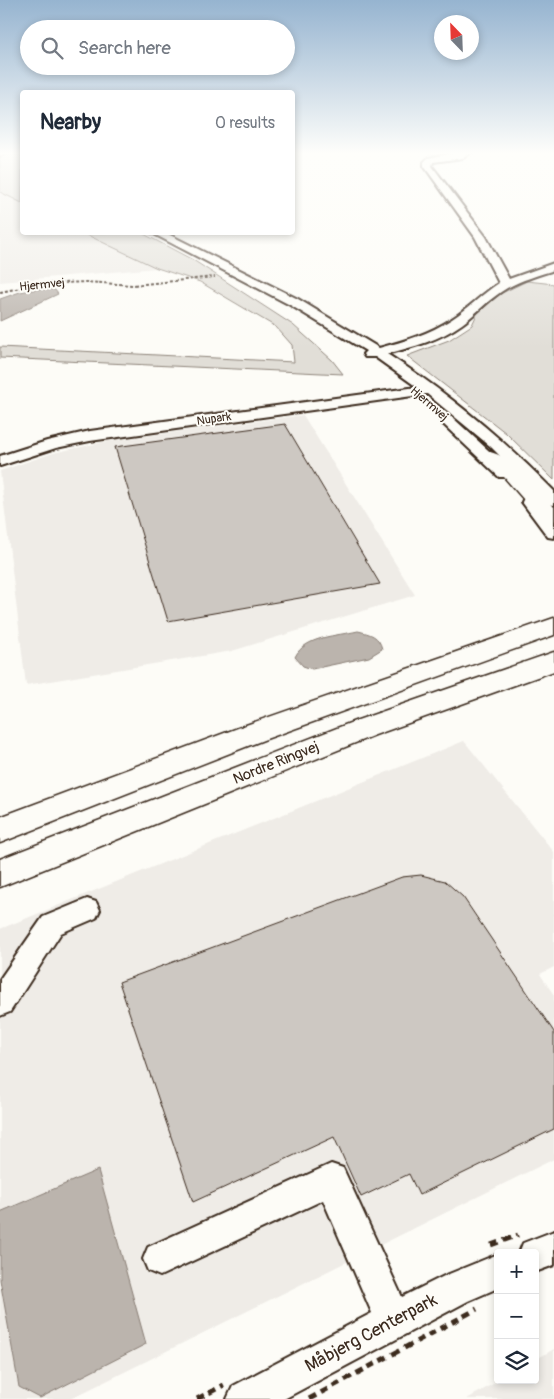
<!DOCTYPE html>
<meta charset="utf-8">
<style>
:root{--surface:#fff;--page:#f6f6f7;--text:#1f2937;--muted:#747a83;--line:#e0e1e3}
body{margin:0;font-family:Pangolin,sans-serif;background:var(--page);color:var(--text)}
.controls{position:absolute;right:15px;bottom:15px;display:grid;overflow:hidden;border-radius:5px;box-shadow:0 2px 8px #0003}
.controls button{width:45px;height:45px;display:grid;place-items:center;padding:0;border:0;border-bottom:1px solid var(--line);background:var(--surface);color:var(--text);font:25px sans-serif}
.compass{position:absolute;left:434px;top:15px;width:45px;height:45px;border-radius:50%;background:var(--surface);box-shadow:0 2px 8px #0003;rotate:337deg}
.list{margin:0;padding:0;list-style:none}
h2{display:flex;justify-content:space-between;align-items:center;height:65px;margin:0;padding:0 20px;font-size:21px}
h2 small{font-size:16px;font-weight:400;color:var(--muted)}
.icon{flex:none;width:28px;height:28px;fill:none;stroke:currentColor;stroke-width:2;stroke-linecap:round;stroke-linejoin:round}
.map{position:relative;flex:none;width:554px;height:1399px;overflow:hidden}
.search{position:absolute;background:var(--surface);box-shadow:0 2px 8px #0003;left:20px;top:20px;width:275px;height:55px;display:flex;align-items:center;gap:12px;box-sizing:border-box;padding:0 18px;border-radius:28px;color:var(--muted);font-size:19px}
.panel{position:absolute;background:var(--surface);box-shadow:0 2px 8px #0003;left:20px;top:90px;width:275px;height:145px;border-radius:5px}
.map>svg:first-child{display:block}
.built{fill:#efece7}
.green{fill:#e1ded7;stroke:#8e847a}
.water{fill:#bbb4ad;stroke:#887d74}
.building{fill:#cdc8c2;stroke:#3b2a1e}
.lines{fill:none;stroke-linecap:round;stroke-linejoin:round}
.minor-casing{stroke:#3b2a1e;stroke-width:4}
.major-casing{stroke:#3b2a1e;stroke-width:3}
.highway-casing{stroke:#3b2a1e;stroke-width:3}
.path-far1{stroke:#3b2a1e;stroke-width:2;stroke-dasharray:3 2;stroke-linecap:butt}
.path{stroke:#3b2a1e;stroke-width:5;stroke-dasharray:8 5.5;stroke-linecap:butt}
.minor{fill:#fdfcf7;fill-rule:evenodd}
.major{fill:#fdfcf7;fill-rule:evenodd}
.highway{fill:#fdfcf7;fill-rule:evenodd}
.labels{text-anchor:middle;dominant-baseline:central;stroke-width:4;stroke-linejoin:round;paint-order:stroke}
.far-street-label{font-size:12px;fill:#3b2a1e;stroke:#fdfcf7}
.street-label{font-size:15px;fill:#3b2a1e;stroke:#fdfcf7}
.near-street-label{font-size:18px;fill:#3b2a1e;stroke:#fdfcf7}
</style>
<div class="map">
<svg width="554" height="1399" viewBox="0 0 554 1399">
<rect width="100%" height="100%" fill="#fdfcf7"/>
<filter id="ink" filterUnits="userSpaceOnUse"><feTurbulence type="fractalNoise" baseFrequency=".02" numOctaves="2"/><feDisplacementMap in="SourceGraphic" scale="10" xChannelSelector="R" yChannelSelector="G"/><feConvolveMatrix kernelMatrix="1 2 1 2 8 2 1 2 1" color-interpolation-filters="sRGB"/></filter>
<g filter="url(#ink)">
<path class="built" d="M0,192L22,203V232L83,233L157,268L0,282Z
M303,415L415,595L232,651L26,685L0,471L53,453L108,441Z
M464,741L554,852V967L540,974L554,995V1159L70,1399H0V929Z
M554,1349V1399H467L500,1380H535V1360Z"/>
<path class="green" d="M22,154V203L0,192V155Z
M140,232L193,260L293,325L332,360L343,374L0,358V347L294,362L292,345L276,327L200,282L157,268L83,233Z
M527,281L554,284V480L506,433L407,356L449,340L472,325L477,314L500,294Z"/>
<path class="water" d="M45,288L55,290L58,294L0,321V299L20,292Z
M358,631C371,634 379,636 382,649L369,657L312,669L303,666L295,657C305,636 337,636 358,631Z
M98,1170L146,1344L40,1398L19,1387L0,1280V1212Z"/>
<path class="building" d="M285,424L380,584L168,621L115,447Z
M421,875L445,881L463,897L554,1032V1129L419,1195L409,1174L361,1197L334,1137L193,1202L119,982L402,877Z"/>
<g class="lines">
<defs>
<path id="minor" d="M0,152H10L0,156Z
M460,152H472L463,158L433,162L432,166L486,237L509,279L554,263V270C539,275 521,280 507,288C490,298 478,312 462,324C440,340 413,347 387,354C448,393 503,439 554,491V505L548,504L490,446L427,394L90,441L56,448L0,466V456L47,441L90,431L417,387L375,357H365L363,354L366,351L290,305L150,232H164L298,299L379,348C405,341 429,334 452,319C469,308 482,294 499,283L475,237L424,166V162L428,158Z
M447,416L452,417L511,471L513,474L511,477H499L442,423L440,420L442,417Z
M530,497L536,498L554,522V538L548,537L522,502L524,498Z
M87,899L96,902L100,910L96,918L61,933L10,1012L0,1016V979L43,917Z
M331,1164L343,1168L402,1297L444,1276L498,1254V1288L468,1301L284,1399H227L233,1386L372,1313L323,1200L160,1276L148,1271L143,1259L148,1247Z
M554,1231V1265L535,1272V1253H519L523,1243Z"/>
<path id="major" d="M554,618V635L266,739L0,843V817L246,725Z
M554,652V671L375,735L0,887V859L355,721Z"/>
<path id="highway" d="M490,452C516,458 536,488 554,507V527L546,525L504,477L480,458L483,454Z"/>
</defs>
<use href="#minor" class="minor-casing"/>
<use href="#major" class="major-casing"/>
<use href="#highway" class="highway-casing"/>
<path class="path-far1" d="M0,292L41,284L86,282L133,285L215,277"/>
<path class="path" d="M491,1245L518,1235
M197,1399L224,1385
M309,1399L477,1309"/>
<use href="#minor" class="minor"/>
<use href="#major" class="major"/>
<use href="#highway" class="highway"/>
</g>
</g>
<linearGradient id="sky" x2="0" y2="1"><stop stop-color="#96b4d0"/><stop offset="0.44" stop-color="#fefefb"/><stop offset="1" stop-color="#fefefb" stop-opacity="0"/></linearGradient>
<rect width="554" height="348" fill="url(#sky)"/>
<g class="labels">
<g class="far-street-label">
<text transform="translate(42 285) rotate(-6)">Hjermvej</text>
<text transform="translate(429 404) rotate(41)">Hjermvej</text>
<text transform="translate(214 419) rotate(-8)">Nupark</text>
</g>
<g class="street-label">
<text transform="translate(276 763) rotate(-22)">Nordre Ringvej</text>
</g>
<g class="near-street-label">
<text transform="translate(371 1333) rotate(-28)">Måbjerg Centerpark</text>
</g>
</g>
</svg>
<div class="controls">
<button>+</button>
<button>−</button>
<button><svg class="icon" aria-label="layers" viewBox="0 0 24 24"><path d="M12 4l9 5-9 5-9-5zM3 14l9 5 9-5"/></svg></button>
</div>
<svg class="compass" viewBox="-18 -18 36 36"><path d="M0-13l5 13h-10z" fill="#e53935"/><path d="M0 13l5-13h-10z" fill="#747a83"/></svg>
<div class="search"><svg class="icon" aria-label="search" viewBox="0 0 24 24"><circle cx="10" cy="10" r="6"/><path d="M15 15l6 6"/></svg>Search here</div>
<section class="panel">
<h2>Nearby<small>0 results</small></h2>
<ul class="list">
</ul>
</section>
</div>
